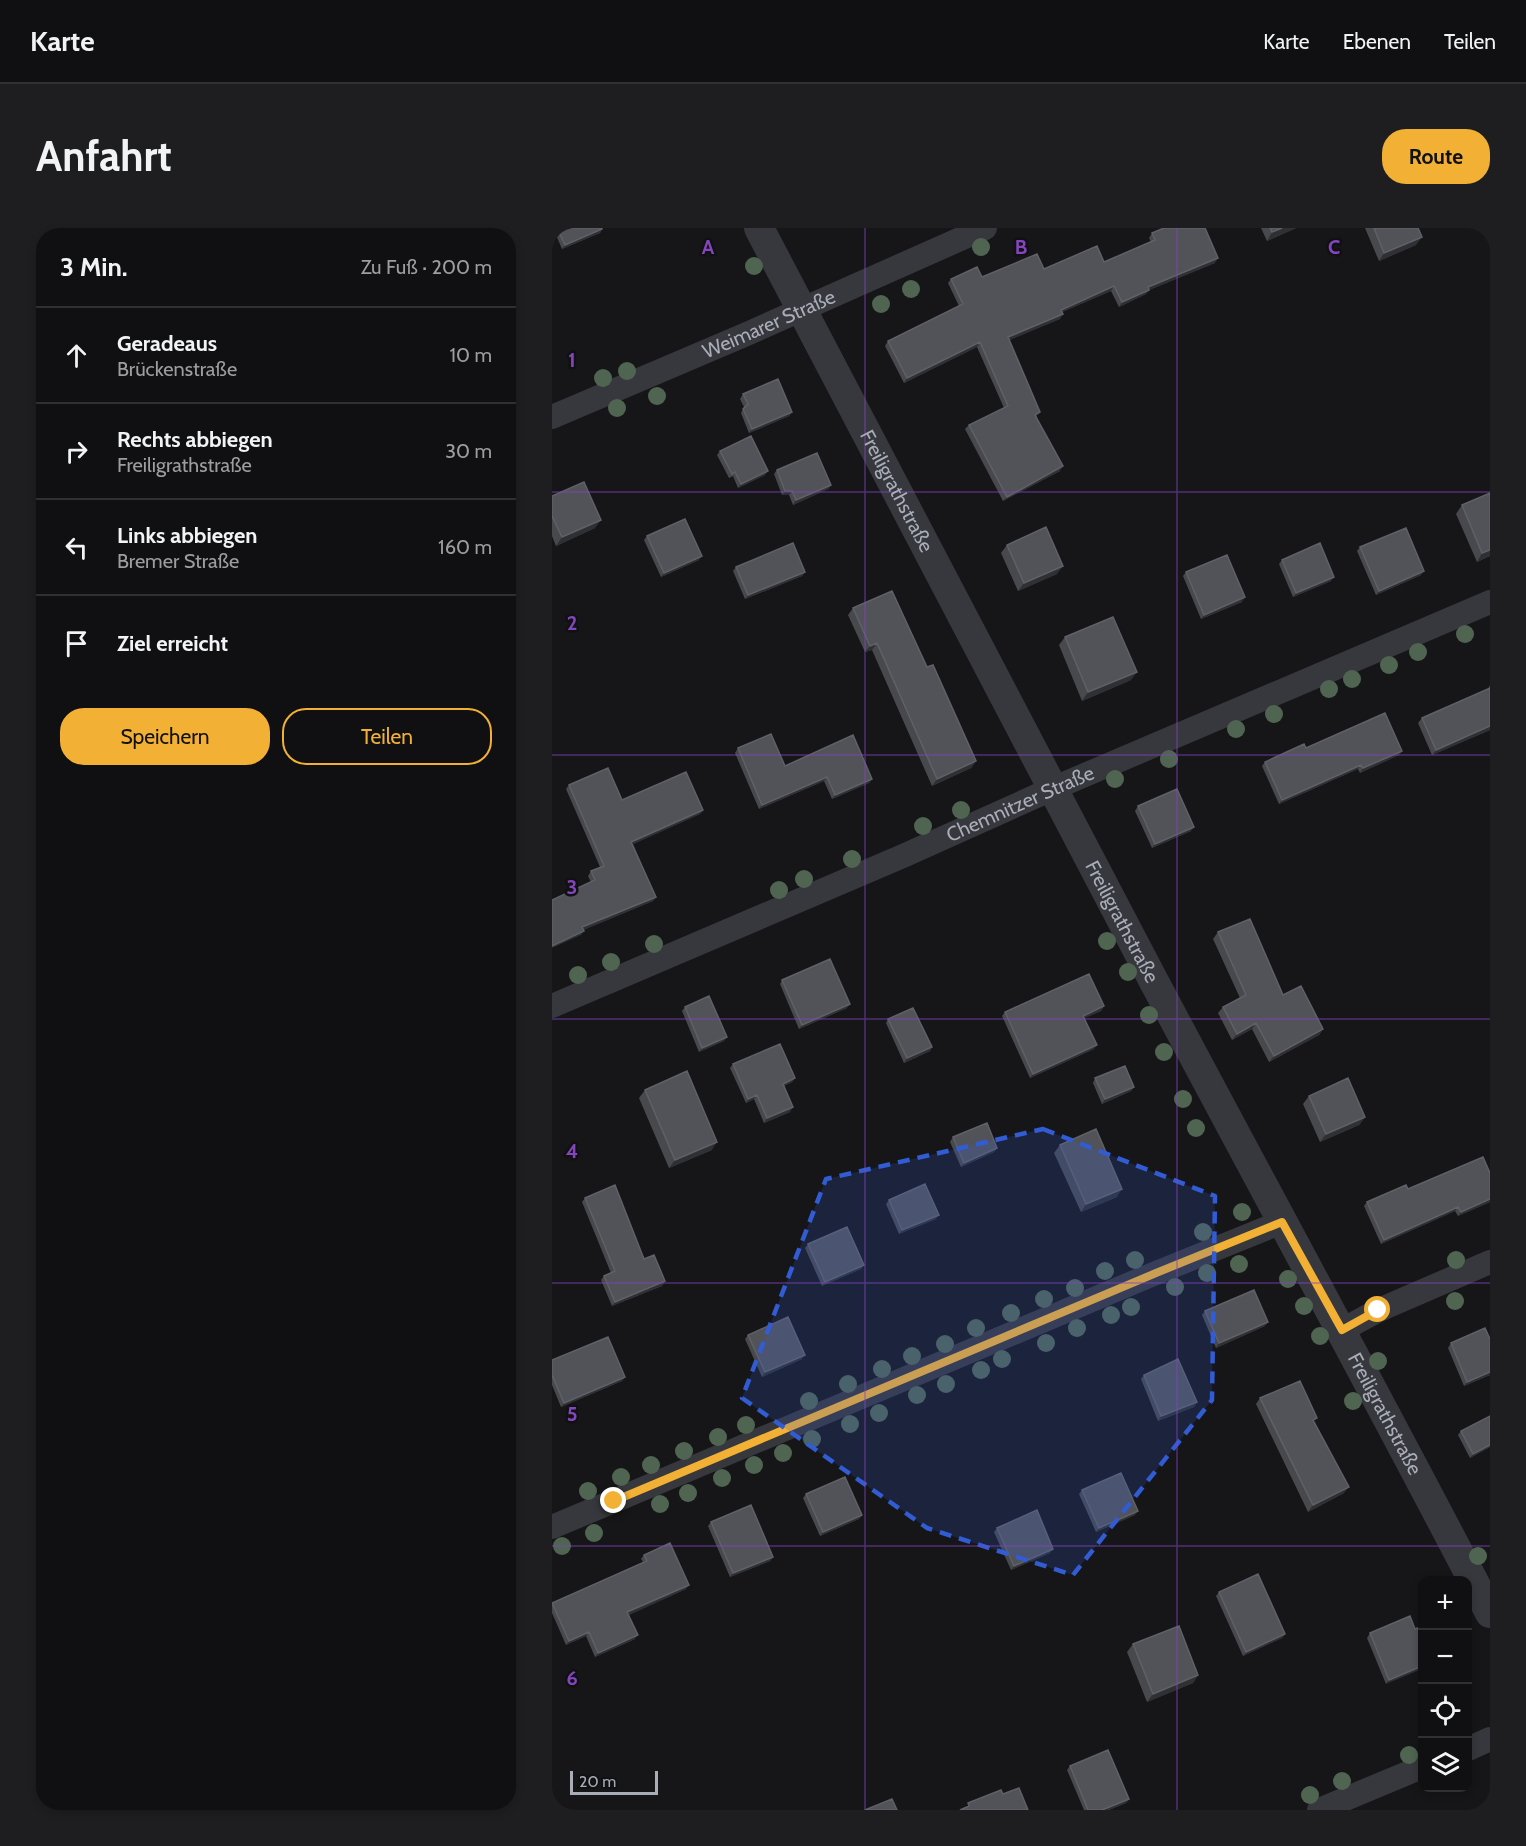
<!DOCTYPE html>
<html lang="de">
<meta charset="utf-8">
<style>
:root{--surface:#101012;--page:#1e1e20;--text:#f1f3f6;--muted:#9c9d9f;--line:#303032;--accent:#f2b134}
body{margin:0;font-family:Cabin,sans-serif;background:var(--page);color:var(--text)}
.controls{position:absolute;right:18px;bottom:18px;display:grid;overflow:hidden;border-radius:12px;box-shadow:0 3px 9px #0003}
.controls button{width:54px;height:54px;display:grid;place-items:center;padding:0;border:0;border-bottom:2px solid var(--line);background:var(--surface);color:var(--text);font:30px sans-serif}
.scale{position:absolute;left:18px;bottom:15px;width:88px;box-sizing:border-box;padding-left:6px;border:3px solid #a8adb8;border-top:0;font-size:16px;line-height:21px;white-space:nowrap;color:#a8adb8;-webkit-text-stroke:4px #111113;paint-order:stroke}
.stop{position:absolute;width:18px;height:18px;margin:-14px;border:4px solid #f2b134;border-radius:50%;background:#fff}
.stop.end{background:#f2b134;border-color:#fff;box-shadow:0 2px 6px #0008}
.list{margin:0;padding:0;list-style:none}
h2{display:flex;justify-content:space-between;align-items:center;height:78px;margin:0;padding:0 24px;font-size:26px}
h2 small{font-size:20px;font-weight:400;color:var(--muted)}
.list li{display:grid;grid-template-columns:39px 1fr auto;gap:18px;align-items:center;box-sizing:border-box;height:96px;padding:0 24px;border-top:2px solid var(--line)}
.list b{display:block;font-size:22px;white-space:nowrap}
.list p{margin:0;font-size:20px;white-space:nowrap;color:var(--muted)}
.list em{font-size:20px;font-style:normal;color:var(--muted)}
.actions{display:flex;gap:12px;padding:18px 24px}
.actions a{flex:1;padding:14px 0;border:2px solid var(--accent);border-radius:24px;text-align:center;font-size:21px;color:var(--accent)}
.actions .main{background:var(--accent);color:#111}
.icon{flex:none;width:33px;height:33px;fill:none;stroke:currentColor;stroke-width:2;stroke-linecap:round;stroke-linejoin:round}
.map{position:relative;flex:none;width:938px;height:1582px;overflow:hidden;border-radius:24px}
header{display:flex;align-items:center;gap:36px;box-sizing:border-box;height:84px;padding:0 30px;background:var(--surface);border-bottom:2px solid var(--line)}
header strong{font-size:28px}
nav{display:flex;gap:33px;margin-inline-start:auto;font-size:21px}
.intro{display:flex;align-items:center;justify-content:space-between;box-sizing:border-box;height:144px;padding:0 36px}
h1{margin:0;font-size:42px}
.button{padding:15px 27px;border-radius:24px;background:var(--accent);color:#111;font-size:21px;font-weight:700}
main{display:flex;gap:36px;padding:0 36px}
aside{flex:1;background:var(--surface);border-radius:24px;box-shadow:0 3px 9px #0003}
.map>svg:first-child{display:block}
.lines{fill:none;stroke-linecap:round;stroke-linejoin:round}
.minor{stroke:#37383d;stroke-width:24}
.tertiary{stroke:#37383d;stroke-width:30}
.tree{fill:#506452}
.wall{fill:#47494d}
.shaded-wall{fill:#2f3033}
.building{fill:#525359;stroke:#5f6168;stroke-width:1.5}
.route{stroke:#f2b134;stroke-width:8}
.marked{fill:#325cd3;fill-opacity:0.2;stroke:#325cd3;stroke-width:4.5;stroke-dasharray:12 8;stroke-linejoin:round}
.grid{fill:none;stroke:#8446be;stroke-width:1.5;stroke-opacity:0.55}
.labels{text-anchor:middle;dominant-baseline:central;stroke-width:5;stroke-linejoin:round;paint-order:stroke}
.street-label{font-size:20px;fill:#a8adb8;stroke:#111113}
.grid-label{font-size:20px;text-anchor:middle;font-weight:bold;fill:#8446be;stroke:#111113;stroke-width:5;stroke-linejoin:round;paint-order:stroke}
</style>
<header>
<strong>Karte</strong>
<nav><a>Karte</a><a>Ebenen</a><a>Teilen</a></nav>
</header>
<div class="intro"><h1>Anfahrt</h1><a class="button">Route</a></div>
<main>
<aside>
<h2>3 Min.<small>Zu Fuß · 200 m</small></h2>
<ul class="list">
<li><svg class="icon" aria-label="ahead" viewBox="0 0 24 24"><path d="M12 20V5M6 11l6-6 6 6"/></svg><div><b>Geradeaus</b><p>Brückenstraße</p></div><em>10 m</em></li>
<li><svg class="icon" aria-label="right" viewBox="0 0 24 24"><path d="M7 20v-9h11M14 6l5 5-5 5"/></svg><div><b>Rechts abbiegen</b><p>Freiligrathstraße</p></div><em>30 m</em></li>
<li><svg class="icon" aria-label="left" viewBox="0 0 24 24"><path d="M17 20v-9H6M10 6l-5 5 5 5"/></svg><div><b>Links abbiegen</b><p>Bremer Straße</p></div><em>160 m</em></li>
<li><svg class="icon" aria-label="arrive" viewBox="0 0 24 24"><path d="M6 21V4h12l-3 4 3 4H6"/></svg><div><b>Ziel erreicht</b></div></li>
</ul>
<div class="actions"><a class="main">Speichern</a><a>Teilen</a></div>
</aside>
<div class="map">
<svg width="938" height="1582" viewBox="0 0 938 1582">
<rect width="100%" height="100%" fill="#161618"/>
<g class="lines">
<g class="minor">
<path id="s1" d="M0,189L197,105L433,0"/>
<path id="s2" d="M0,778L351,628L500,561L938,374"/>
<path d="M790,1102L827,1082L938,1034"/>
<path d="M0,1299L604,1045L730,994"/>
<path d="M916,1521L938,1511"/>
<path d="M767,1582L870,1539"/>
</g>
<path class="tertiary" id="s3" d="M207,0C338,248 467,498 598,746C711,959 827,1171 938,1385"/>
</g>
<g class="tree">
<circle cx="429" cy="19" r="9"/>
<circle cx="202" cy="38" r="9"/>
<circle cx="359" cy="61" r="9"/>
<circle cx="329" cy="76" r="9"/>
<circle cx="75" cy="143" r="9"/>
<circle cx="51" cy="150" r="9"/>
<circle cx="105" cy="168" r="9"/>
<circle cx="65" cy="180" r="9"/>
<circle cx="913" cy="406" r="9"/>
<circle cx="866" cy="424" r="9"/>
<circle cx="837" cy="437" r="9"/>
<circle cx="800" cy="451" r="9"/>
<circle cx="777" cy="461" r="9"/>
<circle cx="722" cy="486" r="9"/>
<circle cx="684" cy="501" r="9"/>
<circle cx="617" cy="531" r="9"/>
<circle cx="563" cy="551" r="9"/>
<circle cx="409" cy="582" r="9"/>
<circle cx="371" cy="598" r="9"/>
<circle cx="300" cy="631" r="9"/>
<circle cx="252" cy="651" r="9"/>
<circle cx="227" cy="662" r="9"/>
<circle cx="555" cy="713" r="9"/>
<circle cx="102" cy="716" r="9"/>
<circle cx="59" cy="734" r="9"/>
<circle cx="576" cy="744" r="9"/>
<circle cx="26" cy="747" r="9"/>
<circle cx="597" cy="787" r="9"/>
<circle cx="612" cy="824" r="9"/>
<circle cx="631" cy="871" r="9"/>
<circle cx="644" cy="900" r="9"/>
<circle cx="690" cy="984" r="9"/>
<circle cx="651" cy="1004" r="9"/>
<circle cx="583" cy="1032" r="9"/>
<circle cx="904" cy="1032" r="9"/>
<circle cx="687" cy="1036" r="9"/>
<circle cx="553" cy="1043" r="9"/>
<circle cx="655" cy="1045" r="9"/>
<circle cx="736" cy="1051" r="9"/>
<circle cx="623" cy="1059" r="9"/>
<circle cx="523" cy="1060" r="9"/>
<circle cx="492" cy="1071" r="9"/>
<circle cx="903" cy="1073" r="9"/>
<circle cx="752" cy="1078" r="9"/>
<circle cx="579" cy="1079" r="9"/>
<circle cx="459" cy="1085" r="9"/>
<circle cx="559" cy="1087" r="9"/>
<circle cx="424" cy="1100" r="9"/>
<circle cx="525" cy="1100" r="9"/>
<circle cx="768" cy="1108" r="9"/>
<circle cx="494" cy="1115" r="9"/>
<circle cx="393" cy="1116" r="9"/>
<circle cx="360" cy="1128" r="9"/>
<circle cx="450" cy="1131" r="9"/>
<circle cx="826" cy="1133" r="9"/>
<circle cx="330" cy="1141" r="9"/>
<circle cx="429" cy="1142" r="9"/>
<circle cx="296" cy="1156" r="9"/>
<circle cx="394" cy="1156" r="9"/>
<circle cx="365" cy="1167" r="9"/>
<circle cx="257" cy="1173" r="9"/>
<circle cx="801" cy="1173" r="9"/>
<circle cx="327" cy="1185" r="9"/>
<circle cx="298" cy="1196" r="9"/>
<circle cx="194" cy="1197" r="9"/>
<circle cx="166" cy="1209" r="9"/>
<circle cx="260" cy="1211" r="9"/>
<circle cx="132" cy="1223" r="9"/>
<circle cx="231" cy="1225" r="9"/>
<circle cx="99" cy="1237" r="9"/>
<circle cx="202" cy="1237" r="9"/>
<circle cx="69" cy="1249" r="9"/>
<circle cx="170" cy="1250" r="9"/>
<circle cx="36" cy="1263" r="9"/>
<circle cx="136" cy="1265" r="9"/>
<circle cx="108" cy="1276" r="9"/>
<circle cx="42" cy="1305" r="9"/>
<circle cx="10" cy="1318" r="9"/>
<circle cx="926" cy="1328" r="9"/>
<circle cx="857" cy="1527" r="9"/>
<circle cx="790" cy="1553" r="9"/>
<circle cx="758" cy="1567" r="9"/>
</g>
<path class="wall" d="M1,0H50L48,5L10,21Z
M709,0H744L715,13Z
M813,0H866L864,17L827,33Z
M600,5L663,35L597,62L594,66L567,79L559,63L510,84L508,91L457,112L485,189H484L508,243L451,273L413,201L417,197L452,180L425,119L352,155L333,118L336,113L407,78L396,55L399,51L430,49L552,34L599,14L597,10Z
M191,166L240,184L237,188L197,205L189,185L192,179L188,171Z
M168,223L213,247L186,260L181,248L177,250L165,227Z
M225,242L279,257L276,261L241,277L237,267H230L222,246Z
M938,265V328L925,334L904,286L910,277Z
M0,268L43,300L4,318L0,308Z
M95,308L147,332L109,349L92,312Z
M455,317L505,346L466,363L449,325Z
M808,319L869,347L824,367L805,323Z
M730,332L779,353L741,369L727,336Z
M184,339L253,344L250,348L193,371L181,343Z
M634,344L690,374L649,391L631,348Z
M301,380L424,533L419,540L380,558L320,422L313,424L296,387Z
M513,409L579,452L530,473L507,417Z
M938,457V502L880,527L866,495L870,490L936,461Z
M186,520L233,538L320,551L317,555L280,571L272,553L207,581L183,525Z
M850,523L847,527L808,545L806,541L727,576L710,538L713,534Z
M17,557L70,572L151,582L148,586L81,616L104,669L101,673L31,702L29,707L39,654L36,648L39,643L48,639L14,561Z
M586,578L639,603L600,620L583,583Z
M666,704L731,767L771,801L767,807L717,834L700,801L680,812L666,785L671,779L688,770L661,711Z
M230,752L295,780L247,801L228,756Z
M552,778L549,783L532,790L542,821L478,850L450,788L453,784Z
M133,779L172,813L147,824L130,783Z
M336,791L380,819L378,823L352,835L334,795Z
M181,836L243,850L240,854L232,858L238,884L212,895L202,871L194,875L178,840Z
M543,850L582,859L579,863L550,876L541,855Z
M93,862L160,922L117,940L87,870Z
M757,868L813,889L807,897L768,914L751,876Z
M401,909L445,920L442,924L409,939L398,914Z
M508,917L565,969L529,984L502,925Z
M938,945V974L906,988L903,983L829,1016L812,978L815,974L856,961Z
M33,970L113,1053L110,1058L60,1078L49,1052L52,1048L59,1045L30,974Z
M337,972L384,991L347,1006L334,976Z
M256,1016L312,1037L309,1041L270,1058L253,1020Z
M653,1083L713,1098L664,1120L650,1087Z
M196,1107L250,1131L210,1149L193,1111Z
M899,1115L938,1147L912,1158L896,1120Z
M0,1132L73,1149L70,1153L9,1179L0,1157Z
M592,1147L645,1174L642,1179L606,1193L589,1151Z
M708,1170L762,1194L792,1265L756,1284L704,1176Z
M909,1203L938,1219L918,1230L906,1207Z
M530,1262L583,1287L544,1304L527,1266Z
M254,1266L310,1287L307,1291L268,1308L251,1270Z
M159,1294L221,1329L218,1333L178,1349L156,1298Z
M445,1300L498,1325L459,1342L442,1304Z
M92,1327L134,1361L76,1387L83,1411L43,1429L34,1408L14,1417L0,1385V1375L91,1334L89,1331Z
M667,1364L733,1406L730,1410L691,1428L664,1368Z
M863,1401L870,1406L834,1456L815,1410L818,1405Z
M581,1416L646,1447L641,1455L595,1474L575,1424Z
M518,1538L577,1571L574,1575L557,1582H532L515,1542Z"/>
<path class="shaded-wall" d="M730,0H744L715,13L720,4Z
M50,1L48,5L10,21L13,17Z
M870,9L864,17L827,33L832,25Z
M666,30L663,35L597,62L594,66L567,79L570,74L596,59Z
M562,58L559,63L506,86L509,82Z
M511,86L508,91L453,114L456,109Z
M428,114L425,119L352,155L355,150Z
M240,184L237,188L197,205L200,201Z
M511,238L508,243L451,273L455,269Z
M216,243L213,247L186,260L189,256Z
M279,257L276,261L241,277L244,272Z
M233,263H240L237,267H230Z
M49,292L43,300L4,318L10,309Z
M938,322V328L925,334L930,325Z
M150,328L147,332L109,349L112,345Z
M511,338L505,346L466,363L472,355Z
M872,343L869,347L824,367L827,363Z
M253,344L250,348L193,371L196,367Z
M782,349L779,353L741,369L744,365Z
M693,369L690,374L649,391L652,387Z
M325,415L320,422L313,424L318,418Z
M585,444L579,452L530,473L536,464Z
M938,498V502L880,527L884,522Z
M850,523L847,527L808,545L811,540Z
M424,533L419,540L380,558L385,551Z
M809,537L806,541L727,576L730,572Z
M275,549L272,553L207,581L210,577Z
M320,551L317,555L280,571L283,567Z
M151,582L148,586L77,618L79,614Z
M642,599L639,603L600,620L603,616Z
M104,669L101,673L27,704L30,699Z
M32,703L29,707L0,720V718Z
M298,776L295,780L247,801L250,797Z
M552,778L549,783L528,792L531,788Z
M704,795L700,801L680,812L685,806Z
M771,801L767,807L717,834L722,828Z
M175,809L172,813L147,824L150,820Z
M545,817L542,821L478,850L481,846Z
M380,819L378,823L352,835L355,830Z
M243,850L240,854L228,860L231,856Z
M582,859L579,863L550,876L553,871Z
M205,867L202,871L194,875L196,871Z
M241,879L238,884L212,895L215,890Z
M813,889L807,897L768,914L774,906Z
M165,914L160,922L117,940L123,932Z
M445,920L442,924L409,939L412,935Z
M570,961L565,969L529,984L534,976Z
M938,971V974L906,988L909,984Z
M906,979L903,983L829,1016L832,1012Z
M387,987L384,991L347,1006L350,1002Z
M312,1037L309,1041L270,1058L273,1054Z
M113,1053L110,1058L60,1078L63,1074Z
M716,1094L713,1098L664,1120L667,1115Z
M253,1127L250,1131L210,1149L213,1144Z
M938,1144V1147L912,1158L915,1154Z
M73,1149L70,1153L9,1179L12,1175Z
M645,1174L642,1179L606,1193L609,1188Z
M938,1217V1219L918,1230L921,1226Z
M797,1259L792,1265L756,1284L761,1277Z
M586,1283L583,1287L544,1304L547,1300Z
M310,1287L307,1291L268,1308L271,1304Z
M501,1321L498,1325L459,1342L462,1338Z
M221,1329L218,1333L178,1349L181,1345Z
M137,1357L134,1361L73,1389L75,1384Z
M37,1404L34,1408L14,1417L17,1413Z
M733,1406L730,1410L691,1428L694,1424Z
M86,1407L83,1411L43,1429L46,1425Z
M870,1438V1441L834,1456L837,1452Z
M646,1447L641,1455L595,1474L601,1466Z
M577,1571L574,1575L557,1582H550Z"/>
<path class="building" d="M5,0H50V1L13,17Z
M612,0H653L666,30L596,59L597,62L570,74L562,58L509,82L511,86L456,109L488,184L483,187L511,238L455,269L417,197L456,178L428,114L355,150L336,113L411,76L399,51L425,39L430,49L485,26L492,41L545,18L552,34L603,12L600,5Z
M718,0H730L720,4Z
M822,0H866L870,9L832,25Z
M226,151L240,184L200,201L191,181L196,176L191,166Z
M199,208L216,243L189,256L183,244L180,246L168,223Z
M265,225L279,257L244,272L240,263H233L225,242Z
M32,254L49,292L10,309L0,288V268Z
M938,265V322L930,325L910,277Z
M133,291L150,328L112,345L95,308Z
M494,299L511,338L472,355L455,317Z
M854,300L872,343L827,363L808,319Z
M241,315L253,344L196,367L184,339Z
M768,315L782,349L744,365L730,332Z
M675,327L693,369L652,387L634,344Z
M340,363L375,439L381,437L424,533L385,551L325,415L318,418L301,380Z
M561,389L585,444L536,464L513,409Z
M938,460V498L884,522L870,490Z
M833,485L850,523L811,540L809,537L730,572L713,534L752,516L754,520Z
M219,506L233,538L301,507L320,551L283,567L275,549L210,577L186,520Z
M56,540L70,572L134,544L151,582L79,614L104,669L30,699L32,703L0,718V672L43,652L39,643L52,638L17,557Z
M625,561L642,599L603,616L586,578Z
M698,691L731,767L749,758L771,801L722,828L704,795L685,806L671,779L694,767L666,704Z
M278,731L298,776L250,797L230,752Z
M537,746L552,778L531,788L545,817L481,846L453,784Z
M157,768L175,809L150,820L133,779Z
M361,780L380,819L355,830L336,791Z
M228,816L243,850L231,856L241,879L215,890L205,867L196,871L181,836Z
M573,838L582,859L553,871L543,850Z
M135,843L165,914L123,932L93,862Z
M796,850L813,889L774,906L757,868Z
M435,895L445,920L412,935L401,909Z
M544,901L570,961L534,976L508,917Z
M931,929L938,945V971L909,984L906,979L832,1012L815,974L854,957L856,961Z
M373,956L387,987L350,1002L337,972Z
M63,957L92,1031L102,1027L113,1053L63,1074L52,1048L63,1043L33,970Z
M295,999L312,1037L273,1054L256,1016Z
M702,1062L716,1094L667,1115L653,1083Z
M236,1089L253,1127L213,1144L196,1107Z
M933,1100L938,1111V1144L915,1154L899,1115Z
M56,1109L73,1149L12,1175L0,1147V1132Z
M626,1131L645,1174L609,1188L592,1147Z
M748,1153L765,1190L761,1192L797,1259L761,1277L708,1170Z
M938,1188V1217L921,1226L909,1203Z
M569,1245L586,1283L547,1300L530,1262Z
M293,1249L310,1287L271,1304L254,1266Z
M199,1277L221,1329L181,1345L159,1294Z
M485,1282L501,1321L462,1338L445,1300Z
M118,1315L137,1357L75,1384L86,1407L46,1425L37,1404L17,1413L0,1375L95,1333L92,1327Z
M706,1346L733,1406L694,1424L667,1364Z
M858,1388L863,1401L868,1399L870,1406V1438L837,1452L818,1405Z
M627,1398L646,1447L601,1466L581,1416Z
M556,1522L577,1571L550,1582H536L518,1538Z
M467,1560L476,1582H408L417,1578L416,1575L449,1562L451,1566Z
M340,1571L345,1582H313Z"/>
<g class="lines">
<path class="route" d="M62,1273L604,1045L730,994L790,1102L826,1082"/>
</g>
<path class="marked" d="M491,901L663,968L660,1172L521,1347L375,1300L190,1170L274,951Z"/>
<path class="grid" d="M313,0V1582M625,0V1582M0,264H938M0,527H938M0,791H938M0,1055H938M0,1318H938"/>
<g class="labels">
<g class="street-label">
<text stroke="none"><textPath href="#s1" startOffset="236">Weimarer Straße</textPath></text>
<text stroke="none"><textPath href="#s3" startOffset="297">Freiligrathstraße</textPath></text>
<text stroke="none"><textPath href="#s2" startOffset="510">Chemnitzer Straße</textPath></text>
<text stroke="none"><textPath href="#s3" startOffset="783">Freiligrathstraße</textPath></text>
<text stroke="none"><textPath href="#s3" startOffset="1341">Freiligrathstraße</textPath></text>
</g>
</g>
<g class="grid-label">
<text x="156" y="26">A</text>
<text x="469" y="26">B</text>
<text x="782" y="26">C</text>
<text x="20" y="139">1</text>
<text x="20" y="402">2</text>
<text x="20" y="666">3</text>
<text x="20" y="930">4</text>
<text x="20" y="1193">5</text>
<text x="20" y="1457">6</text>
</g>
</svg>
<div class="controls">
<button>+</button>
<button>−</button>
<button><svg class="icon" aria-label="locate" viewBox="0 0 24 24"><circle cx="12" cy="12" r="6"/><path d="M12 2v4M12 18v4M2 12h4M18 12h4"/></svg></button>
<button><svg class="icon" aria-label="layers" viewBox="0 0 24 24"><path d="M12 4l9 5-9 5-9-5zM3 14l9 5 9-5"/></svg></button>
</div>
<div class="scale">20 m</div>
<div class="stop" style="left:826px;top:1082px"></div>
<div class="stop end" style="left:62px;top:1273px"></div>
</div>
</main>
